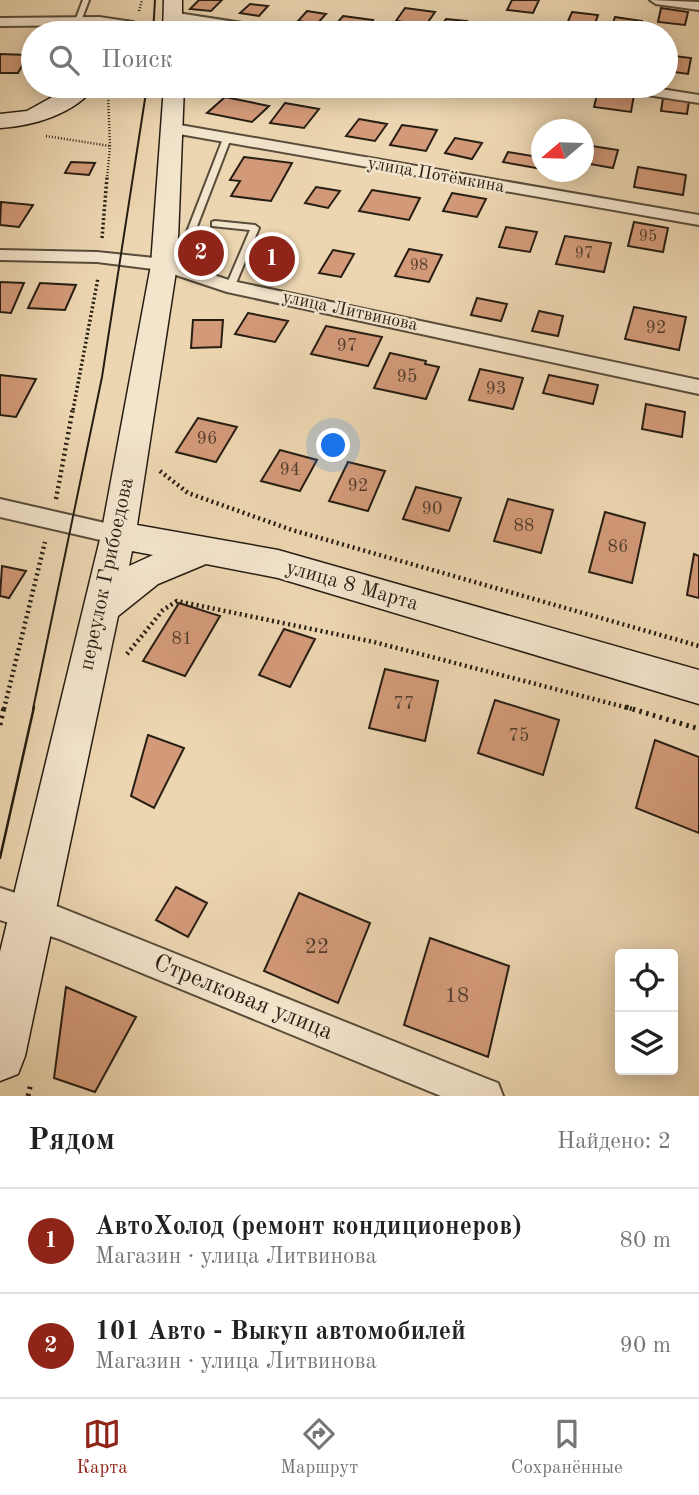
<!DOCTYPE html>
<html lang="ru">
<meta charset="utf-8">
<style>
:root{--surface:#fff;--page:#f6f6f6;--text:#222;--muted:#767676;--line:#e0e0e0;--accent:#8f2418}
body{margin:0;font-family:"Old Standard TT",serif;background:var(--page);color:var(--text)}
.controls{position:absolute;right:21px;bottom:21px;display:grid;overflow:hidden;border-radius:7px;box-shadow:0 4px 18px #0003}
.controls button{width:63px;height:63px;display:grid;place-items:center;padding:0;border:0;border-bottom:2px solid var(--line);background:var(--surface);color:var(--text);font:35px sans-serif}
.compass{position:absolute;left:531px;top:119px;width:63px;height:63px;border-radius:50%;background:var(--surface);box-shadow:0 4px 18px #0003;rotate:251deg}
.you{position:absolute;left:334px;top:446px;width:24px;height:24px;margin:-18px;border:5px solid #fff;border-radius:50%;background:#1a73e8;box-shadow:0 0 0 10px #1a73e833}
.badge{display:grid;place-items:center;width:46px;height:46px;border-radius:50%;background:var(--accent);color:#fff;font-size:23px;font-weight:700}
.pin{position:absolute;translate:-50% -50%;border:4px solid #fff;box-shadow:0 2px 7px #0006}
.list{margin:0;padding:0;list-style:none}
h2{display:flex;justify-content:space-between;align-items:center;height:91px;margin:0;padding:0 28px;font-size:30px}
h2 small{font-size:23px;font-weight:400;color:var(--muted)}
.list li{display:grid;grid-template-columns:46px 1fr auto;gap:21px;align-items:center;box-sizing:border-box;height:105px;padding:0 28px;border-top:2px solid var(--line)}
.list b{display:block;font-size:26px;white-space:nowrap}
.list p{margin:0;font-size:23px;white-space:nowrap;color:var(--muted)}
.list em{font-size:23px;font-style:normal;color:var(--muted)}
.icon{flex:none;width:38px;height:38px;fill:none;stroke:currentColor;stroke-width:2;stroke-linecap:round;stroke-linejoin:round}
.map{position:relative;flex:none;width:699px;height:1096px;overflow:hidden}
.search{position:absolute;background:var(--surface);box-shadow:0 4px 18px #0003;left:21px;right:21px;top:21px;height:77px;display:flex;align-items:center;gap:18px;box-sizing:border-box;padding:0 24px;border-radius:38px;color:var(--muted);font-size:26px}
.sheet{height:301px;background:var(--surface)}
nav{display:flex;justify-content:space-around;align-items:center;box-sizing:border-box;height:98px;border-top:2px solid var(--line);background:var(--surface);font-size:19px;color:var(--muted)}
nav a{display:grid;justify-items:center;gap:4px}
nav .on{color:var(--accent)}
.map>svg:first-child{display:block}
.building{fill:#d39a79;stroke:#271e13;stroke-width:2}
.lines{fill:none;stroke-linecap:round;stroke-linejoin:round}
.lane-casing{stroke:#584c3a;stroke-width:4}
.street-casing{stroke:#584c3a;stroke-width:4}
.secondary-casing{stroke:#271e13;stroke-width:3}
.path-far3{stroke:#271e13;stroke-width:2.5;stroke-dasharray:1 2;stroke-linecap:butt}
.path-far2{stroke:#271e13;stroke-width:3.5;stroke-dasharray:2 2.5;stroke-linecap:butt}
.path-far1{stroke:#271e13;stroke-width:4.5;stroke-dasharray:2 3.5;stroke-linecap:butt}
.path{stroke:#271e13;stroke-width:5;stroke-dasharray:2.5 4.5;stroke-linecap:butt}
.lane{fill:#f3e4cc;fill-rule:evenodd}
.street{fill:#f3e4cc;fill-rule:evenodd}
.secondary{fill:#f3e4cc;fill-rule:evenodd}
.tram-far1{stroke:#271e13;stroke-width:2}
.tram{stroke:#271e13;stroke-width:2.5}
.labels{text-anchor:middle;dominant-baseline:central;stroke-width:5;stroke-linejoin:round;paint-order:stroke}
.far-number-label{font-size:16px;fill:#523d2c}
.far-street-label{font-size:18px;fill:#271e13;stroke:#f3e4cc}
.number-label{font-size:18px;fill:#523d2c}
.street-label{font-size:21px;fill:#271e13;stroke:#f3e4cc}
.near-number-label{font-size:21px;fill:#523d2c}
.near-street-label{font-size:24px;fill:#271e13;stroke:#f3e4cc}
</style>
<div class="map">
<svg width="699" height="1096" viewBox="0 0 699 1096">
<rect width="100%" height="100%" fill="#ecd6b1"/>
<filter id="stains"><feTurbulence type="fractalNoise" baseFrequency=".00286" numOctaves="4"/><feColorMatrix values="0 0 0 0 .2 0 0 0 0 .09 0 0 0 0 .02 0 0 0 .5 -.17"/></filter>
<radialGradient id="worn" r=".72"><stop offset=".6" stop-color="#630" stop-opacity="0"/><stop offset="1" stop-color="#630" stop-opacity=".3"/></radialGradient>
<path class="building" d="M199,0H222L211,11L190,9Z
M512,0H539L533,13L507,10Z
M250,4L268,6L259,16L240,13Z
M405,8L435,12L426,25L396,21Z
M661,8L688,12L685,25L658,22Z
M307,11L326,14L317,24L298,21Z
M572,12L598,15L593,29L566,26Z
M343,16L373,20L363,33L332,29Z
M615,17L642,21L638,33L610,31Z
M446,19L467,21L459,33L438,30Z
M500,25L527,29L525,33H496Z
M0,54L28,55L18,73H0Z
M666,55L691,58L688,74L666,71Z
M536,86H561L556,96L533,93Z
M598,91L634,95L631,112L594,107Z
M225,97L269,106L252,122L207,113Z
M663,98L689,101L687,114L661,111Z
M285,103L319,109L304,128L270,123Z
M359,119L387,124L375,141L346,136Z
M402,125L437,130L426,151L390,145Z
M455,138L482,143L472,159L445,153Z
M585,145L618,150L613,168L584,163Z
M534,151L542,152V169L503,162L508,152L532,156Z
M244,157L292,163L271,201L231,196L240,181L230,180Z
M71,162L95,163L89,175L65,173Z
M638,167L686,175L683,195L634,187Z
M316,187L340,191L328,208L305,203Z
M372,190L420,198L409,220L359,211Z
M452,193L486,199L477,217L443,211Z
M1,202L33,205L19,227L0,225Z
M634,222L668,228L663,252L628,246Z
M506,227L537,232L530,252L499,247Z
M565,236L611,243L604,272L556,264Z
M269,244L295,250L276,274L249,268Z
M190,248L216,253L211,259L185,254Z
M409,249L442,255L429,282L395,276Z
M333,250L354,254L341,277L319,273Z
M0,282L24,283L11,313L0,312Z
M40,283L76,285L65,310L28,308Z
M477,298L507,304L501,321L471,315Z
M634,307L686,317L679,350L625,339Z
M539,311L563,316L558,336L532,331Z
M248,313L288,321L275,342L235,334Z
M193,320H223L221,347L191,348Z
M326,326L382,337L368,366L311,354Z
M390,353L426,361L425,364L439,367L426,399L374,388Z
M480,369L523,378L513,409L469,400Z
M0,375L36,379L16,417L0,415Z
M549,375L598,385L593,404L543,393Z
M646,404L685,412L682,437L642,429Z
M198,418L237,427L216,462L176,452Z
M280,450L317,460L300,491L261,481Z
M348,462L385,471L368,511L329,501Z
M416,487L461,498L449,531L403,519Z
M508,499L553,510L541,553L494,541Z
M605,512L645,523L632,583L589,572Z
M694,554L699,556V598L687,595Z
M2,566L26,571L9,598L0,596Z
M179,603L220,616L185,676L143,661Z
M284,629L315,639L290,687L259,675Z
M385,669L438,681L425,741L369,728Z
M495,700L559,720L543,775L478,753Z
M148,735L184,748L154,808L131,796Z
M655,740L699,757V833L636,808Z
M176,887L207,903L188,937L156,920Z
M299,893L370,923L338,1003L264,971Z
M430,938L509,966L488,1057L404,1025Z
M66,987L136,1017L95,1092L54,1078Z"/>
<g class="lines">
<defs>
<path id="lane" d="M83,0H89L81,21L72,33H66L75,21Z
M30,74H33V79L29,77Z
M224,136L231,138L191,242L187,245L184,244L183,242Z
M215,221L255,225L259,228L234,288L231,289L226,286L250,230L212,226V222Z"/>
<path id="street" d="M650,0L699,2V10L656,4Z
M171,12L281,29L288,33H256L166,19V13Z
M99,17L133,22L142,33H128L124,28L99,25L0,26V18Z
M608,86H642L699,95V103L615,90Z
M174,124L699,215V225L168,132L166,129Z
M0,250L97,252L164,259L232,281L699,380V394L227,292L161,270L97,262L0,260Z
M0,499L118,526L127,529L130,535L127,541L118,544L0,517Z
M0,888L59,907L485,1078L498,1083L503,1096H441L59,939L0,920Z"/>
<path id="secondary" d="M164,0H182V33H163Z
M72,86H95C76,114 32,126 0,128V114L27,111Z
M164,86H184L177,265L137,525L278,550L699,670V704L278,578L206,564L158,584L118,616L25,1056L18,1074L0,1081V952L101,535L151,265ZM132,551L153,555L129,566Z"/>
</defs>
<use href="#lane" class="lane-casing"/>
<use href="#street" class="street-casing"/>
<use href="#secondary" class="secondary-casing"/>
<path class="path-far3" d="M139,11L142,0
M46,136L110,146
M107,179L110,146L108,94"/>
<path class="path-far2" d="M102,238L107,177
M73,410L98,278"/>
<path class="path-far1" d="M160,471L188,493L292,530L699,646
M56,499L73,408
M127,654L163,610L177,601L374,642L632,709
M4,709L45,542"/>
<path class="path" d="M626,707L699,729
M0,725L4,707
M28,1096L31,1083"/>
<use href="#lane" class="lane"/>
<use href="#street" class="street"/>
<use href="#secondary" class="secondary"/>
<path class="tram-far1" d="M153,33L155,0
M33,709L102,377L147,86"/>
<path class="tram" d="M0,858L34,707"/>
</g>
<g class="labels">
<g class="far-number-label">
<text x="648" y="237">95</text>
<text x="584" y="254">97</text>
<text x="419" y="266">98</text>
</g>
<g class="far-street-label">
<text transform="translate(436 175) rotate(10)">улица Потёмкина</text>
<text transform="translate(350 311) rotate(12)">улица Литвинова</text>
</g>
<g class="number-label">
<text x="656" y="328">92</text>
<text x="347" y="346">97</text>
<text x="407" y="377">95</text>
<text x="496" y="389">93</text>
<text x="207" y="439">96</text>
<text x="290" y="470">94</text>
<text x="358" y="486">92</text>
<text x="432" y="509">90</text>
<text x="524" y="526">88</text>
<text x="618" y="547">86</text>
<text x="182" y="639">81</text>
<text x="404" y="704">77</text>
<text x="519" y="736">75</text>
</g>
<g class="street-label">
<text transform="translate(107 574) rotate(-78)">переулок Грибоедова</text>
<text transform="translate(352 586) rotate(16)">улица 8 Марта</text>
</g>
<g class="near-number-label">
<text x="317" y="947">22</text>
<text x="457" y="996">18</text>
</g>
<g class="near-street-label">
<text transform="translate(243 998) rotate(22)">Стрелковая улица</text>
</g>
</g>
<rect width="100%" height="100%" filter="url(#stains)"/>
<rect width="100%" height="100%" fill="url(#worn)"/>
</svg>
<div class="controls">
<button><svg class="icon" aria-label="locate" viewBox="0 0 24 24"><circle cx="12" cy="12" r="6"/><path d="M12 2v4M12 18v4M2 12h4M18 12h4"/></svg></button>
<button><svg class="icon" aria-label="layers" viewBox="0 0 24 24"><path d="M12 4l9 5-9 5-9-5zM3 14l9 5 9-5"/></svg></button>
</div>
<svg class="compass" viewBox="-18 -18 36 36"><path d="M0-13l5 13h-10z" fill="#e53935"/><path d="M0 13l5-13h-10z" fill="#767676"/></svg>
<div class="you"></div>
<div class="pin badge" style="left:272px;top:259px">1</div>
<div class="pin badge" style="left:201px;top:253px">2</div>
<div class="search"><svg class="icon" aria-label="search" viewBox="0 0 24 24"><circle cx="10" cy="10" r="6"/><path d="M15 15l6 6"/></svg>Поиск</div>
</div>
<section class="sheet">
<h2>Рядом<small>Найдено: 2</small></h2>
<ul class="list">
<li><span class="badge">1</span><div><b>АвтоХолод (ремонт кондиционеров)</b><p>Магазин · улица Литвинова</p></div><em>80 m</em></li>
<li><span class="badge">2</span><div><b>101 Авто - Выкуп автомобилей</b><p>Магазин · улица Литвинова</p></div><em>90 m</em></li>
</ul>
</section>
<nav>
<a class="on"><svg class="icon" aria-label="map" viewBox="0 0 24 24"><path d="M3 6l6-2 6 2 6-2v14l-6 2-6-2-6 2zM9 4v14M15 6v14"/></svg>Карта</a>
<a><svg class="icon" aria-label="directions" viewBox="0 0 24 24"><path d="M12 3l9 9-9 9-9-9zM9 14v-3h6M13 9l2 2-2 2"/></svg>Маршрут</a>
<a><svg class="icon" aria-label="saved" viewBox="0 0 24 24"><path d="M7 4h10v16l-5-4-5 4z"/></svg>Сохранённые</a>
</nav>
